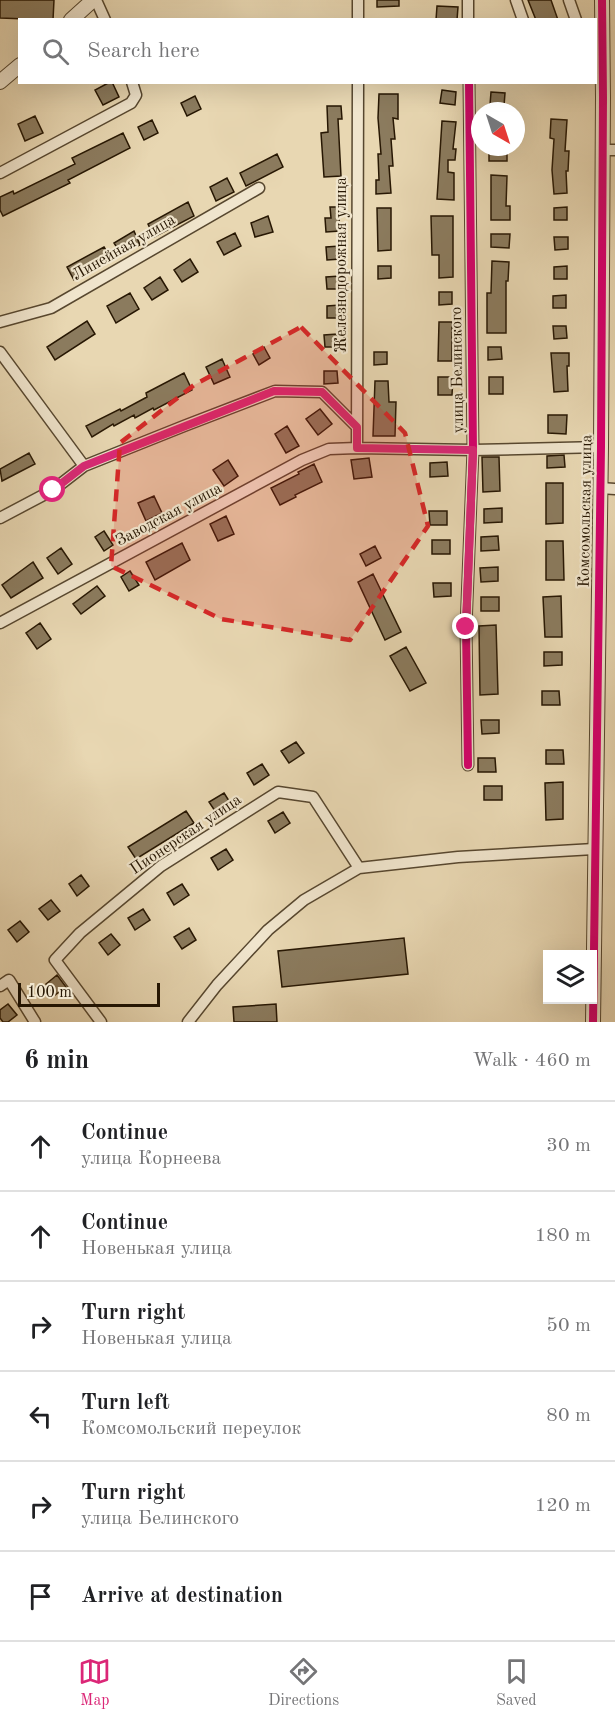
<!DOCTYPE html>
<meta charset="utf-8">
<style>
:root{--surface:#fff;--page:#f6f6f6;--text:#202124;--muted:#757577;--line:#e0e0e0;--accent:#db2777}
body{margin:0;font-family:"Old Standard TT",serif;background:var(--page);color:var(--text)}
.controls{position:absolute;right:18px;bottom:18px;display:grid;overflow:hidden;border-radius:0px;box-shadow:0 6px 24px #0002}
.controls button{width:54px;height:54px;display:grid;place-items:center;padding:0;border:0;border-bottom:2px solid var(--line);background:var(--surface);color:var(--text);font:30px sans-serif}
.compass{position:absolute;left:471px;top:102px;width:54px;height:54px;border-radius:50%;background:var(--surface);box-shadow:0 6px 24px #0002;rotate:141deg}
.scale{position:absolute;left:18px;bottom:15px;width:142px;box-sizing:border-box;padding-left:6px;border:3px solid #271703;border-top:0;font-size:16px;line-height:21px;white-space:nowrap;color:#271703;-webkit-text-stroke:4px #f0e5cd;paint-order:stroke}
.stop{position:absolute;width:18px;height:18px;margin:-14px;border:4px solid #db2777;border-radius:50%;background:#fff}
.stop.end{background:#db2777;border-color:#fff;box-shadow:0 2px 6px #0008}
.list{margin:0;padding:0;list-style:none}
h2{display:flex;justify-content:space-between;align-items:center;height:78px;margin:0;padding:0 24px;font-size:26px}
h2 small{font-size:20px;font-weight:400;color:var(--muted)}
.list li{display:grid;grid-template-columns:39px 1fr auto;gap:18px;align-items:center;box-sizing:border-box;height:90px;padding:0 24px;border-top:2px solid var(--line)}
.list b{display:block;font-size:22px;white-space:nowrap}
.list p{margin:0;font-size:20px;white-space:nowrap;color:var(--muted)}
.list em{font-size:20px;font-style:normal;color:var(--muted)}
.icon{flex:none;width:33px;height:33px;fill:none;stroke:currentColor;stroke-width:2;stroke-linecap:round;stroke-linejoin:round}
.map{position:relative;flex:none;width:615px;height:1022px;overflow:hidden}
.search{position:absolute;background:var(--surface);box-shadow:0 6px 24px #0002;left:18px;right:18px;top:18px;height:66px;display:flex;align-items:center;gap:15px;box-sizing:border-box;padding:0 21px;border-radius:0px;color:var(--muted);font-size:22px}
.sheet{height:618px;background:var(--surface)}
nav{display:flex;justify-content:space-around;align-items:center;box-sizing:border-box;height:84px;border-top:2px solid var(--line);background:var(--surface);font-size:16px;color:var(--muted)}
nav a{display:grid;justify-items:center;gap:3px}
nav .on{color:var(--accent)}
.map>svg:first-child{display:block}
.building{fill:#8b7b5e;stroke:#271703;stroke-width:1.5}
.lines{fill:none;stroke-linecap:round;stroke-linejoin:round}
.minor-casing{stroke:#57472f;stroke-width:13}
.tertiary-casing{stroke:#57472f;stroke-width:16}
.minor{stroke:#f0e5cd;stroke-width:10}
.tertiary{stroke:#f0e5cd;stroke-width:14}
.cycleway-casing{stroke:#f0e5cd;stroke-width:11}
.cycleway{stroke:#d6006c;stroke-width:8}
.route{stroke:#db2777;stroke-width:8}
.marked{fill:#d62828;fill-opacity:0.2;stroke:#d62828;stroke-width:4.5;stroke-dasharray:12 8;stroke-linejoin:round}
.labels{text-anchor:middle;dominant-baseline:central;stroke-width:4.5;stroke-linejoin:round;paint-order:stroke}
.street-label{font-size:16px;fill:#271703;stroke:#f0e5cd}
</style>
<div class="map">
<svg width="615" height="1022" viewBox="0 0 615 1022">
<rect width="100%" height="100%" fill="#e8d7b2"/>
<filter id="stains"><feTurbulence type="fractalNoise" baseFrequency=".00333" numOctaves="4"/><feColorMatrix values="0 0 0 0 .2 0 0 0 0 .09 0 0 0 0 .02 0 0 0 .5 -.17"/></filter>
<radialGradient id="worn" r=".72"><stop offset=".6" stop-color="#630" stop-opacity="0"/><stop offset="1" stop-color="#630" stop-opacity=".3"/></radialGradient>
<path class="building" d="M0,0H54L53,20L0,18Z
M377,0H399V6L377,7Z
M528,0H551L558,20H536Z
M437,6L458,7L457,20H436Z
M110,82H112L119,97L103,105L95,90Z
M442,90L456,92L455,105L440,103Z
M491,92L505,93L504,106L490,105Z
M379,94H398V119L393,118L395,139H391L393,166H389L391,193L376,194V180H379L378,154H381L378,118Z
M195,96L201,109L187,116L181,103Z
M327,106H341L342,119H338L341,176L324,177L321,133L328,132Z
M35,116L43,133L25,141L18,124Z
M551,119L567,120L565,151H569L568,171H566L567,193L554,194L552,170L554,139L550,138Z
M152,120L158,133L144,140L138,127Z
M442,121L456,122L453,149H456L455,160H448V172L454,173V200L437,199Z
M123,133L130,148L68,180L70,183L3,216L0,210V197L13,191L14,194L75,164L72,158Z
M489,147H507V161H489Z
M277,154L283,167L246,186L240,173Z
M491,175L507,176L506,206H510V220H491Z
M227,178L234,192L216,201L210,187Z
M188,202L194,216L154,237L148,224Z
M330,207H338L340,231L326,232L325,218H331Z
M567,207V220H554V208Z
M377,208H391V250L378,251Z
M268,216L273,232L255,237L251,223Z
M431,216H453V277L439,278V255H432Z
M134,231L140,245L121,254L114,243Z
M235,233L241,246L224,255L217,242Z
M491,234H510L509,248L491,247Z
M554,237H568V249L555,250Z
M340,246L341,259L327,260L326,247Z
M104,247L112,260L74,280L67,267Z
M190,259L198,272L182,282L174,270Z
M492,261L509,262L508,281H506V333H487V293H491Z
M378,266H391V278L378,279Z
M567,266V279H554V267Z
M340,276V289H327L326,277Z
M160,277L168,290L152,300L144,288Z
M439,292H452V304L439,305Z
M130,293L139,309L116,323L107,306Z
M566,295V308H553V296Z
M340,305V318H327V306Z
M87,321L95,334L55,360L47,347Z
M439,322H452V361H438Z
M553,326H566L567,338L554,339Z
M337,334L338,347H325L324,335Z
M264,347L270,358L259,365L253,354Z
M488,347H501L502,359L488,360Z
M374,352H387V364L374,365Z
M551,353H569V366H567L568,391L554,392Z
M222,359L230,377L214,384L206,367Z
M324,371H337L338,383L324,384Z
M184,373L192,390L154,410L153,408L135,418L134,415L114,426L113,424L92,437L86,426L120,409L121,411L147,397L146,393Z
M438,377H453L452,395H438Z
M489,377H503V394H489Z
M375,381H388L389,402H396L395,436H373Z
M320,409L332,424L318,435L306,419Z
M548,415H567L566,434L548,433Z
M287,426L299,446L286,453L275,434Z
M29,453L35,464L2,481L0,469Z
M564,455L565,467L547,468V456Z
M482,457H499L500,491L483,492Z
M369,458L372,477L354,479L351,460Z
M228,460L238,476L224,486L213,470Z
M447,462L448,476L430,477V463Z
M314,464L322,482L295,495L296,497L280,505L271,488L299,474L298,472Z
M546,483H563V523L546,524Z
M154,496L162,513L146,521L138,503Z
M502,508V522L484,523V509Z
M429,511H447V525H430Z
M226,516L234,534L218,541L210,524Z
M104,531L113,545L104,551L95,537Z
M498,536L499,550L481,551V537Z
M432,540H450V554H432Z
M546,541H563L564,580H546Z
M182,543L190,560L155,580L146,562Z
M375,546L381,558L366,566L360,554Z
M61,548L72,564L58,574L47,558Z
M33,562L43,578L11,598L2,585Z
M498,567V581L481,582L480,568Z
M130,571L139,585L129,591L121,577Z
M373,574L401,632L385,640L358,582Z
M433,583H451V596L434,597Z
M97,586L105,596L81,614L73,604Z
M561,596L562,637H545L543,597Z
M481,597H499V611H481Z
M40,623L51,639L37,649L26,633Z
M496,625L498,694L480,695L479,626Z
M406,647L426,683L410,691L390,656Z
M544,652H562V665L544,666Z
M542,691H559L560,705H542Z
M481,720H499V733L482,734Z
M296,742L304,753L289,763L281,751Z
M546,750H563L564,764H546Z
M478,758H495L496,772H478Z
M262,764L269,775L254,785L247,773Z
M563,782V819L546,820L545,783Z
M484,786H502V800H484Z
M224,793L231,804L217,814L209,802Z
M186,811L194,823L136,859L128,847Z
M283,812L290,823L275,833L268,821Z
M226,849L233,860L218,870L211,858Z
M81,875L89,886L77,896L69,884Z
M182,884L189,895L174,905L167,893Z
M51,900L60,911L48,920L39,909Z
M143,909L150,920L135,930L128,918Z
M20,921L29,932L17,942L8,930Z
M189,928L196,940L182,949L174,937Z
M111,934L120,945L108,955L99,943Z
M404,938L408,974L282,987L278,951Z
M57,975L66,987L55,995L46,984Z
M8,1004L17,1015L8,1022H3L0,1018V1010Z
M276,1004L277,1022H234L233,1007Z"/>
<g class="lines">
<defs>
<path id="minor" d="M96,0L105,20
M468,0V20
M516,0L523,20
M569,0L576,20
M358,20V0
M603,150H615
M0,173L131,103L136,95L132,82
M0,322L51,308L259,188
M0,352L84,466
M357,448L358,82
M600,488L615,489
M0,518L53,490L84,466L184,426L275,391L322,392L357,427
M0,623L302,460L329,449L357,448L473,450L601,447
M468,765L466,627L473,450L469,82
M0,986L9,980L35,1022
M101,1022L55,960L80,933L161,866L278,792L313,797L359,868
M188,1022L217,985L268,930L304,900L359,868L458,857L594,849"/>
<path id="tertiary" d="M71,20L93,0
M0,82L20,65
M593,1022L601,447L603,97L602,0"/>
</defs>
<use href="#minor" class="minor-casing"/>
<use href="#tertiary" class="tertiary-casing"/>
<use href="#minor" class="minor"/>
<use href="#tertiary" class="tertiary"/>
<defs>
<path id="cycleway" d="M468,765L466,627L473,450L469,82
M593,1022L601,447L603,97L602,0"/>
</defs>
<use href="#cycleway" class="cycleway-casing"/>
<use href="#cycleway" class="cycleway"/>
</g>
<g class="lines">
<path class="route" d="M53,490L84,466L274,391L322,392L357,427V448L473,450L466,627"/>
</g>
<path class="marked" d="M301,327L405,433L428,526L350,640L221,619L111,566L120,443L194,385Z"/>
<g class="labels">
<g class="street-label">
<text transform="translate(124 248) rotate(-30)">Линейная улица</text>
<text transform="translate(342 265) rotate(-90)">Железнодорожная улица</text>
<text transform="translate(458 370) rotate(-91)">улица Белинского</text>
<text transform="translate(586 511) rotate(-89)">Комсомольская улица</text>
<text transform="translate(169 515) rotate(-28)">Заводская улица</text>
<text transform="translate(186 835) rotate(-34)">Пионерская улица</text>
</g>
</g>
<rect width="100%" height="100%" filter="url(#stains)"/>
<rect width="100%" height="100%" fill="url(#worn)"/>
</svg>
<div class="controls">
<button><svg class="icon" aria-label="layers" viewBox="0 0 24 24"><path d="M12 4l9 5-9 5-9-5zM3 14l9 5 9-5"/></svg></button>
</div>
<svg class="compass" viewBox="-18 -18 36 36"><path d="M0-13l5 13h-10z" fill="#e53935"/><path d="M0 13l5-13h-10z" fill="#757577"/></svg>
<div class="scale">100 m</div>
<div class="stop" style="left:53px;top:490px"></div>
<div class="stop end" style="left:466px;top:627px"></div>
<div class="search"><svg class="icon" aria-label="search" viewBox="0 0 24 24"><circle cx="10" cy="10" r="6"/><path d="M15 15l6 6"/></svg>Search here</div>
</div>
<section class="sheet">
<h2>6 min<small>Walk · 460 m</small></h2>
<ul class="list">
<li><svg class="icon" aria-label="ahead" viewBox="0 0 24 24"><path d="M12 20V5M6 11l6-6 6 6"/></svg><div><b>Continue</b><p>улица Корнеева</p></div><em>30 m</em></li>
<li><svg class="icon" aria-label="ahead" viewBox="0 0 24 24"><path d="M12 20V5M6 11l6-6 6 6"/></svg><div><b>Continue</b><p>Новенькая улица</p></div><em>180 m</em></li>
<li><svg class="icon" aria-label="right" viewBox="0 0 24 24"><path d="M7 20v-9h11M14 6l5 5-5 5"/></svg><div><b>Turn right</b><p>Новенькая улица</p></div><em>50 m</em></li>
<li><svg class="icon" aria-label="left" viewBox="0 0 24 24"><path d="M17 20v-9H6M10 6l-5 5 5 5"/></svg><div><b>Turn left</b><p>Комсомольский переулок</p></div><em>80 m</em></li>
<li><svg class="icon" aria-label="right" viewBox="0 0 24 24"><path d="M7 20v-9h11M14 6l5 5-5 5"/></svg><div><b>Turn right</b><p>улица Белинского</p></div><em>120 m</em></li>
<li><svg class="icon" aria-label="arrive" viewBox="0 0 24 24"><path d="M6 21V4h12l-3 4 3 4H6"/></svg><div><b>Arrive at destination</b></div></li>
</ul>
</section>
<nav>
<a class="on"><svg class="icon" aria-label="map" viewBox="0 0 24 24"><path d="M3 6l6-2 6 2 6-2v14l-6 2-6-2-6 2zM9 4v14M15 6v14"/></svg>Map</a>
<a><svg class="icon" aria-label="directions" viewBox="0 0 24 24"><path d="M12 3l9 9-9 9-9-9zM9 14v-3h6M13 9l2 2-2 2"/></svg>Directions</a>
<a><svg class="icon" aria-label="saved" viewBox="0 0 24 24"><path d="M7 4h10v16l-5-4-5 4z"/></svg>Saved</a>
</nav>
